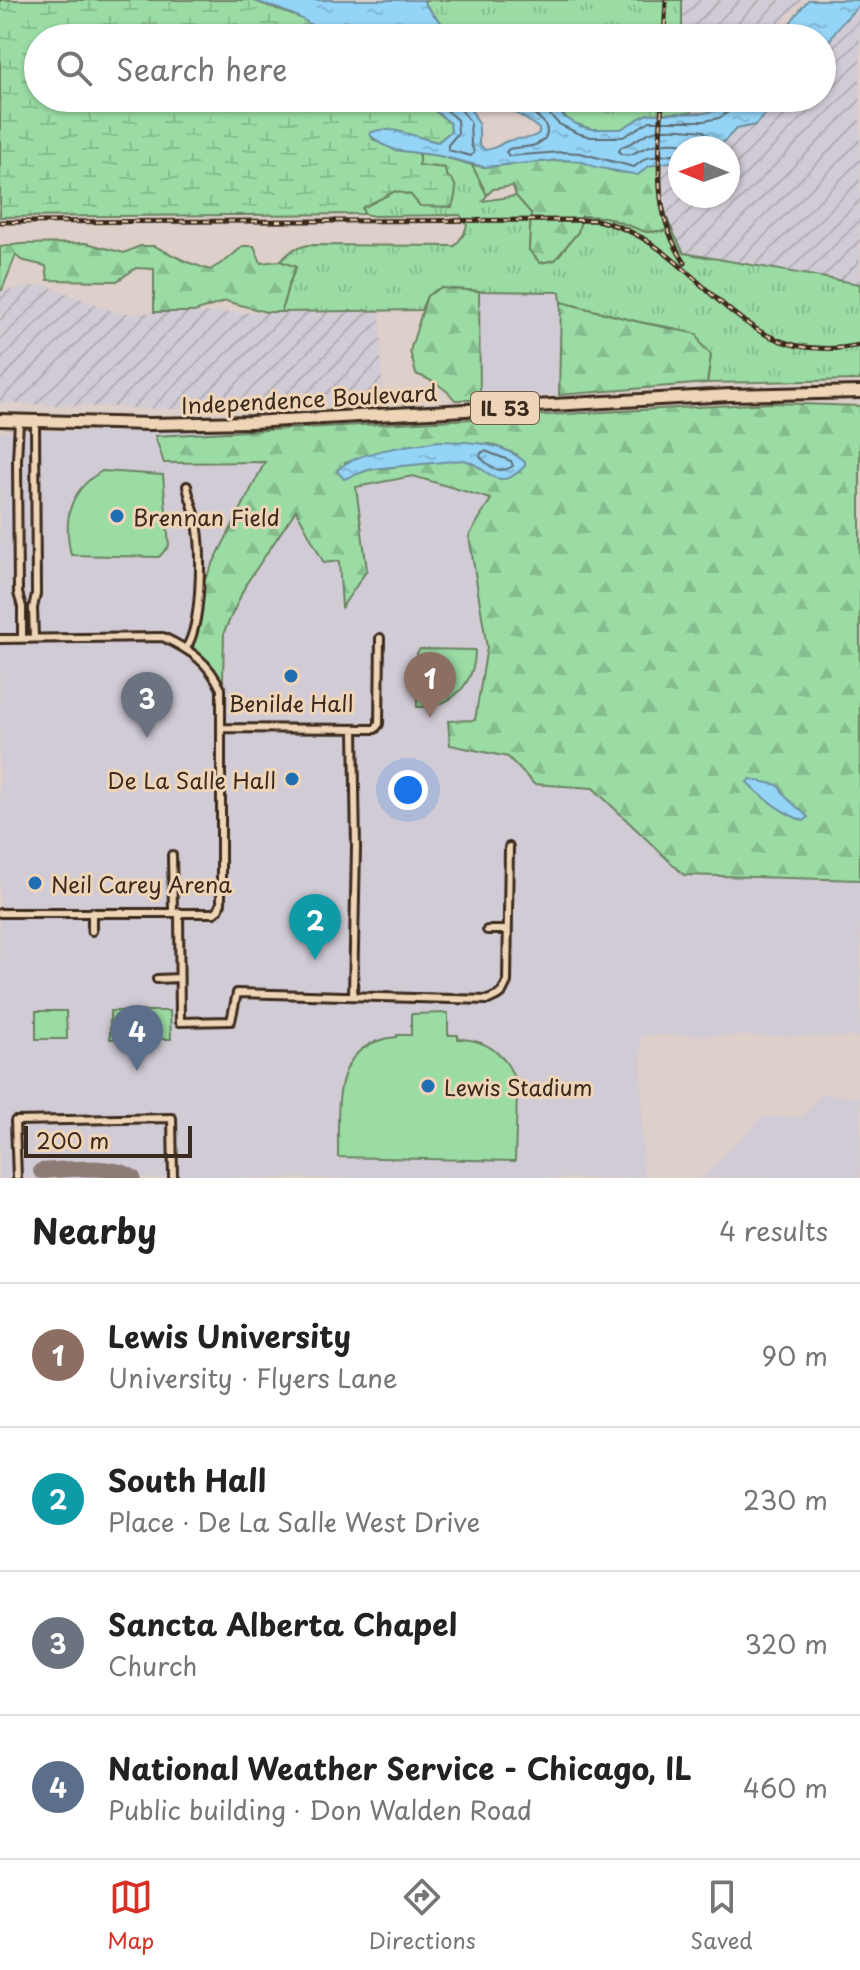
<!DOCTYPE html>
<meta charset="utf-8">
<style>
:root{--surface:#fff;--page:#f6f6f6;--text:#222;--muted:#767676;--line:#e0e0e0;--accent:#d93025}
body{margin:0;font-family:"Playpen Sans",sans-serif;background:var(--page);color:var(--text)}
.compass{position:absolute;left:668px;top:136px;width:72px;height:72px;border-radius:50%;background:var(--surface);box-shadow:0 2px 6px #0004;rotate:271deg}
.scale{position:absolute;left:24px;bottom:20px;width:168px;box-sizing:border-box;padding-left:8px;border:4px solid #3b2a1e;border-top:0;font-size:22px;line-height:28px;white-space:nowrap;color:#3b2a1e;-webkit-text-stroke:6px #efd5b7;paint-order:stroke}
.you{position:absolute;left:408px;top:790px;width:28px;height:28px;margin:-20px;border:6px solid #fff;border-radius:50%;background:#1a73e8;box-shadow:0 0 0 12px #1a73e833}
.badge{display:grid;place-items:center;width:52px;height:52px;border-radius:50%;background:var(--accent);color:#fff;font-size:26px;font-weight:700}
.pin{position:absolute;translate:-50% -66px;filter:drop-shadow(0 2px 4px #0008)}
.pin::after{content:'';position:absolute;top:42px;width:28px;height:24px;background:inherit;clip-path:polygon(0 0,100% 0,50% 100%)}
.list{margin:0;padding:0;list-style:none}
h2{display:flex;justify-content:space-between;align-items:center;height:104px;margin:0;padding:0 32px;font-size:34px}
h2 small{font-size:26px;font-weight:400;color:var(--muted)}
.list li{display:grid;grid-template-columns:52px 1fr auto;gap:24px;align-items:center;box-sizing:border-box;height:144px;padding:0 32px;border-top:2px solid var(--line)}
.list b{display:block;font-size:30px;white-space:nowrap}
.list p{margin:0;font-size:26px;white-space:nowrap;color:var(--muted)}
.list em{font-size:26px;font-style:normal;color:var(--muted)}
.icon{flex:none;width:44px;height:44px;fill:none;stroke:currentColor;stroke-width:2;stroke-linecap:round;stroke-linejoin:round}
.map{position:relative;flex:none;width:860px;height:1178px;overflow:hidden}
.search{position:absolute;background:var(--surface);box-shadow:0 2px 6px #0004;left:24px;right:24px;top:24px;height:88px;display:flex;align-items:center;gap:20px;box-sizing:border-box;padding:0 28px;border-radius:44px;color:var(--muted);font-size:30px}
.sheet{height:680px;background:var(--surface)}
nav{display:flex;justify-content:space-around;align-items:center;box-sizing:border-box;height:112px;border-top:2px solid var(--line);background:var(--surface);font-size:22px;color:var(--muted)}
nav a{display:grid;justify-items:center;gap:4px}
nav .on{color:var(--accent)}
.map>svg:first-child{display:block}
.built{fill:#d1cbd5}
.industrial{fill:url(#industrial-furrows)}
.grass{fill:url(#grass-tufts);stroke:#6b8362;stroke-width:2}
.forest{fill:url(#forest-firs);stroke:#6b8362;stroke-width:2;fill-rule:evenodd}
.wetland{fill:url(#wetland-marsh);stroke:#6b8362;stroke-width:2}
.pitch{fill:#9bdca5;stroke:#6b8362;stroke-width:2}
.water{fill:url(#water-ripples);stroke:#7090a0;stroke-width:2;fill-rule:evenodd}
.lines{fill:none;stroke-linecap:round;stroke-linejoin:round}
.shore{stroke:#5f6e74;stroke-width:2}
.taxiway{stroke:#8c7c74;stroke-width:16}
.minor-casing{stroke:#3b2a1e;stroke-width:12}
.primary-casing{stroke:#3b2a1e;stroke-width:16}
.minor{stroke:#efd5b7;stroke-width:6}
.primary{stroke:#efd5b7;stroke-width:10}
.rail-casing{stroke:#3b2a1e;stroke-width:5}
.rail{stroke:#efd5b7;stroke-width:2;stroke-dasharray:6;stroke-linecap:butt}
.poi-dot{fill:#1f6fb2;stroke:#efd5b7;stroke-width:3}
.labels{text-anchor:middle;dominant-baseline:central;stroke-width:6;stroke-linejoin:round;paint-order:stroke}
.shield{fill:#efd5b7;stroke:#715d4c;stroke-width:2}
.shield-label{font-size:20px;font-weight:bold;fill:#3b2a1e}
.street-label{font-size:22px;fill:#3b2a1e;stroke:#efd5b7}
.poi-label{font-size:22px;fill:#3b2a1e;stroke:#efd5b7;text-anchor:start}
</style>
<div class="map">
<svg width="860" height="1178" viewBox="0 0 860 1178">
<defs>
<pattern id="industrial-furrows" width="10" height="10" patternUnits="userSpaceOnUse" patternTransform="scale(2)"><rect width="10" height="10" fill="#d1cbd5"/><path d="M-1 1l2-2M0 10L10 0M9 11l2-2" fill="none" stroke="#b4aeb6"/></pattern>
<pattern id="grass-tufts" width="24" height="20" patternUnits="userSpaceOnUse" patternTransform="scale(2)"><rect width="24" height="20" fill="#9bdca5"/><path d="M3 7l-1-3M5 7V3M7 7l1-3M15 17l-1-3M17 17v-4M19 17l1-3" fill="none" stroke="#86bd8e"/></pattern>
<pattern id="forest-firs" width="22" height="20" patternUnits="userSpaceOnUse" patternTransform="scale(2)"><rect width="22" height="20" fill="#9bdca5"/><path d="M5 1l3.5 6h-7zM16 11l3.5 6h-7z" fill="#86bd8e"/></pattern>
<pattern id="wetland-marsh" width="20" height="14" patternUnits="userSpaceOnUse" patternTransform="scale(2)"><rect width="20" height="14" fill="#9bdca5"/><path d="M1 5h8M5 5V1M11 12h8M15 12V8" fill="none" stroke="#86bd8e"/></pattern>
<pattern id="water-ripples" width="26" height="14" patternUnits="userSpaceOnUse" patternTransform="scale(2)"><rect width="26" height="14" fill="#94d4f6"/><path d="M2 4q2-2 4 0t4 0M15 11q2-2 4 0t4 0" fill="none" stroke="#80b6d2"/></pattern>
</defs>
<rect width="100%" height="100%" fill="#ddcfc9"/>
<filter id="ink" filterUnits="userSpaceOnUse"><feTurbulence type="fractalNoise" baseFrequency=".0125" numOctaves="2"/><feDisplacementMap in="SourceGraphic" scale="16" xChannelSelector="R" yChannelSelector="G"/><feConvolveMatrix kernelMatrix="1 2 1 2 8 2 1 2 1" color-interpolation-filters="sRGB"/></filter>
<g filter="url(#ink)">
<path class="built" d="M479,291L561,292L559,395L480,400Z
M833,409L860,410V1037L641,1035L643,1178H0V432L261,428L559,413Z
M821,1094L860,1097V1178H701L763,1116L802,1117Z"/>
<path class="industrial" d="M682,0H802L767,38H682Z
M860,4V284L684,253L666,220L661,195L662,163L680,160V196H728V148H718L736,129L755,125L780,98H822V51L841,24Z
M45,285L118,313L380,312L382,404L279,409H164L0,403V291Z"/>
<path class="grass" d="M423,0H682V38H453C445,24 430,14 423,0Z
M544,98H694L691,113L647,114L621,129H591L571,122Z
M419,153L440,156L472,165L487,195L483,201L516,196L531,213L529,250L540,263L555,260L578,232L582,216L606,217L646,232L672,230L684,253L860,284V380L707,383L711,355L673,328L639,322L561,302L560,292L479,291L440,288L427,296L421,310L281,312L288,286L296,267L280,261L294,249L308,245L455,246L464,234L467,225L460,215L374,216L364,214L362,208L395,191L411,195L419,165Z"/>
<path class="forest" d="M562,160L580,161L617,172L662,163C661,187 661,209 672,230L646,232L606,217L582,216L578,232L555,260L540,263L529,250L531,213L516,196L513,186L493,189L487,195L472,165L484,167Z
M86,243L124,253L140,246H154L187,262L210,270L228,259L243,246H254L261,263L280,261L296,267L288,286L281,312H266L226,301L194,312H154V269L136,268L117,281L48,280L46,266L21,260L16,255L2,290H0V247L20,244Z
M440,288L479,291L480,400H455C444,386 431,380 416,374L410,351L427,296Z
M561,302L639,322L697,334L701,344L711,355L707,383L559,395Z
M772,403L860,406V880L684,875L593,788L534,784L508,757L450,745L448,721L475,720L487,647L469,536L491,499L413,476L356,487L367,570L342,607L339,561L324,563L296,510L246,584L224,632L223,681L193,649L204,581L265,462L164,463L155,436ZM490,444L516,454L476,464L464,460H449L368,470L356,474L345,463L397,448Z"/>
<path class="wetland" d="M0,0H252L303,19L314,25L328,38H38V98H403L430,107L450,123L451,131L438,142L395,131L373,139L395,150L419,153V165L445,168L446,175C460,184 456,193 452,207L420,206L411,195L395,191L362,208L364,214L0,217Z"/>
<path class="pitch" d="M102,471L163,475L169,546L159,557L71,555C63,519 68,491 102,471Z
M420,649L475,650C475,684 452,708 417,707V653Z
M36,1011H66L67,1039H36Z
M110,1011H170L171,1039H110Z
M448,1013V1035H458V1039C491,1039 514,1061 517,1094L515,1161L338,1157C339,1107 329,1043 397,1037V1035H411V1014Z"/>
<path class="water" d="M252,0H423C430,14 445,24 453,38H375L364,35L328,38C303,15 282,10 252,0Z
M808,0H860V4L841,24L822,51V38H778Z
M403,98H544L564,117L580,126L591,129H621L647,114L704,113L718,110L734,98H780L755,125L736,129L718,148H680V160L649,166L638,175L595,167L580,161L562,160L484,167L440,156L395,150L381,144L370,135V133C390,123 418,139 438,142L451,131L450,123L431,107ZM469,99C494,99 520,113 539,129V133C529,142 516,136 505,142C497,146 495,149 485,150L479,144C480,124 479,119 466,104Z
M438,441C469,442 501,441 525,462V466C495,496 489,466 464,460L381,468L368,470L344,479L337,471C353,451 413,445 438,441Z
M750,779L778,785L787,798L808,817L804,821C784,814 762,798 747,782Z"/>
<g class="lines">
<path class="shore" d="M427,98L441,105L457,120L458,133L448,145V150L471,156L474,152L471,144L470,121L459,107L460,98
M502,98C513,105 557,118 545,138C543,140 538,144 535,145C527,148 517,147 509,149L506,152L509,156L561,152L580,153L634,167L646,158L680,153
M539,98L541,106L559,124L577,133L591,137H623L650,121H704L719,118L736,107L738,98
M692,148C680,139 654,143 640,150C632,154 632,156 622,154L619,151L621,147C633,144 640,136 651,132C666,126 688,130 704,131L706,135L703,148
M485,451L511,461L513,466C499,475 490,467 480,457L481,453Z"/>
<path class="taxiway" d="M41,1171C66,1170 113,1163 133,1178"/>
<defs>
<path id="minor" d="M19,421L17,460L18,593L22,607V638
M34,638L33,608L36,594L35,422
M0,639L163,637C190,650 208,661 221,689V903L218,910L214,913H0
M186,648C202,625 202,551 197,523C195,510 189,498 187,486
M221,728L375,729L379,724L380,638
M172,855L173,912
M179,912L180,1022L231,1021L237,993L488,1000L501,994L507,982L509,847
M487,930H507
M92,931V912
M157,979L179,978
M353,996L356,847L354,730
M17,1178L15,1121L172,1118L173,1178"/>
<path id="primary" d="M0,420L149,424L251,422L730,395L860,392"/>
</defs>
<use href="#minor" class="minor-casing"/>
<use href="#primary" class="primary-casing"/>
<use href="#minor" class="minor"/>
<use href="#primary" class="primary"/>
<defs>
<path id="rail" d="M664,38L666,0
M662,98C660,157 650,211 685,263
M0,222L596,220C705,243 728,372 860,345"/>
</defs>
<use href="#rail" class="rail-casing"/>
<use href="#rail" class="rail"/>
</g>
</g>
<g class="poi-dot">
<circle cx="117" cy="516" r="8"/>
<circle cx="291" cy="676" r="8"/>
<circle cx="292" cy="779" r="8"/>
<circle cx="35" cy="883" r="8"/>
<circle cx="428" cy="1086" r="8"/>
</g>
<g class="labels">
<rect class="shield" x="471" y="392" width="68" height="32" rx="6"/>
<g class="shield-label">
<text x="505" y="408">IL 53</text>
</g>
<g class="street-label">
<text transform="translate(309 398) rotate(-3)">Independence Boulevard</text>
</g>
<g class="poi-label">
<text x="133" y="516">Brennan Field</text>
<text x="291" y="702" text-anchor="middle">Benilde Hall</text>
<text x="276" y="779" text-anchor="end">De La Salle Hall</text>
<text x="51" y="883">Neil Carey Arena</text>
<text x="444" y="1086">Lewis Stadium</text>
</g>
</g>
</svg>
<svg class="compass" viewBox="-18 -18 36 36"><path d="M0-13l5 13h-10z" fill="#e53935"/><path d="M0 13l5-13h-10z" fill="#767676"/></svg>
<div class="scale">200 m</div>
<div class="you"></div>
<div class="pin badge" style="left:430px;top:718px;background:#8d6e63">1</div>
<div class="pin badge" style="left:315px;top:960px;background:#0f9aa8">2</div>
<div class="pin badge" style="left:147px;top:738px;background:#6b7280">3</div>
<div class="pin badge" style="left:137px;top:1071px;background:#5c6f8a">4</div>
<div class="search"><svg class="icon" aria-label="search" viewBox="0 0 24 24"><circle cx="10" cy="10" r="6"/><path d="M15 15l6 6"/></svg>Search here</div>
</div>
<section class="sheet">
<h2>Nearby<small>4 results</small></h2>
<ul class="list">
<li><span class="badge" style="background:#8d6e63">1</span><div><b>Lewis University</b><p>University · Flyers Lane</p></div><em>90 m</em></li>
<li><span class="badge" style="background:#0f9aa8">2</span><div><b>South Hall</b><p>Place · De La Salle West Drive</p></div><em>230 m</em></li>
<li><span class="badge" style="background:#6b7280">3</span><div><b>Sancta Alberta Chapel</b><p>Church</p></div><em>320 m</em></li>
<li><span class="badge" style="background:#5c6f8a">4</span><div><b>National Weather Service - Chicago, IL</b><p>Public building · Don Walden Road</p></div><em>460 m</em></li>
</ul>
</section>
<nav>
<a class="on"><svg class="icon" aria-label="map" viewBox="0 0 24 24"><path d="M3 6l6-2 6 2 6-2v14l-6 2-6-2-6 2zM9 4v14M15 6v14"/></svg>Map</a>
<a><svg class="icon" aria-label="directions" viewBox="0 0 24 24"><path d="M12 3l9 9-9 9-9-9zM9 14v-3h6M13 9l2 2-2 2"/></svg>Directions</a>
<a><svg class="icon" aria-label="saved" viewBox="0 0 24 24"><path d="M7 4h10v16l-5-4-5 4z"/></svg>Saved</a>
</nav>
